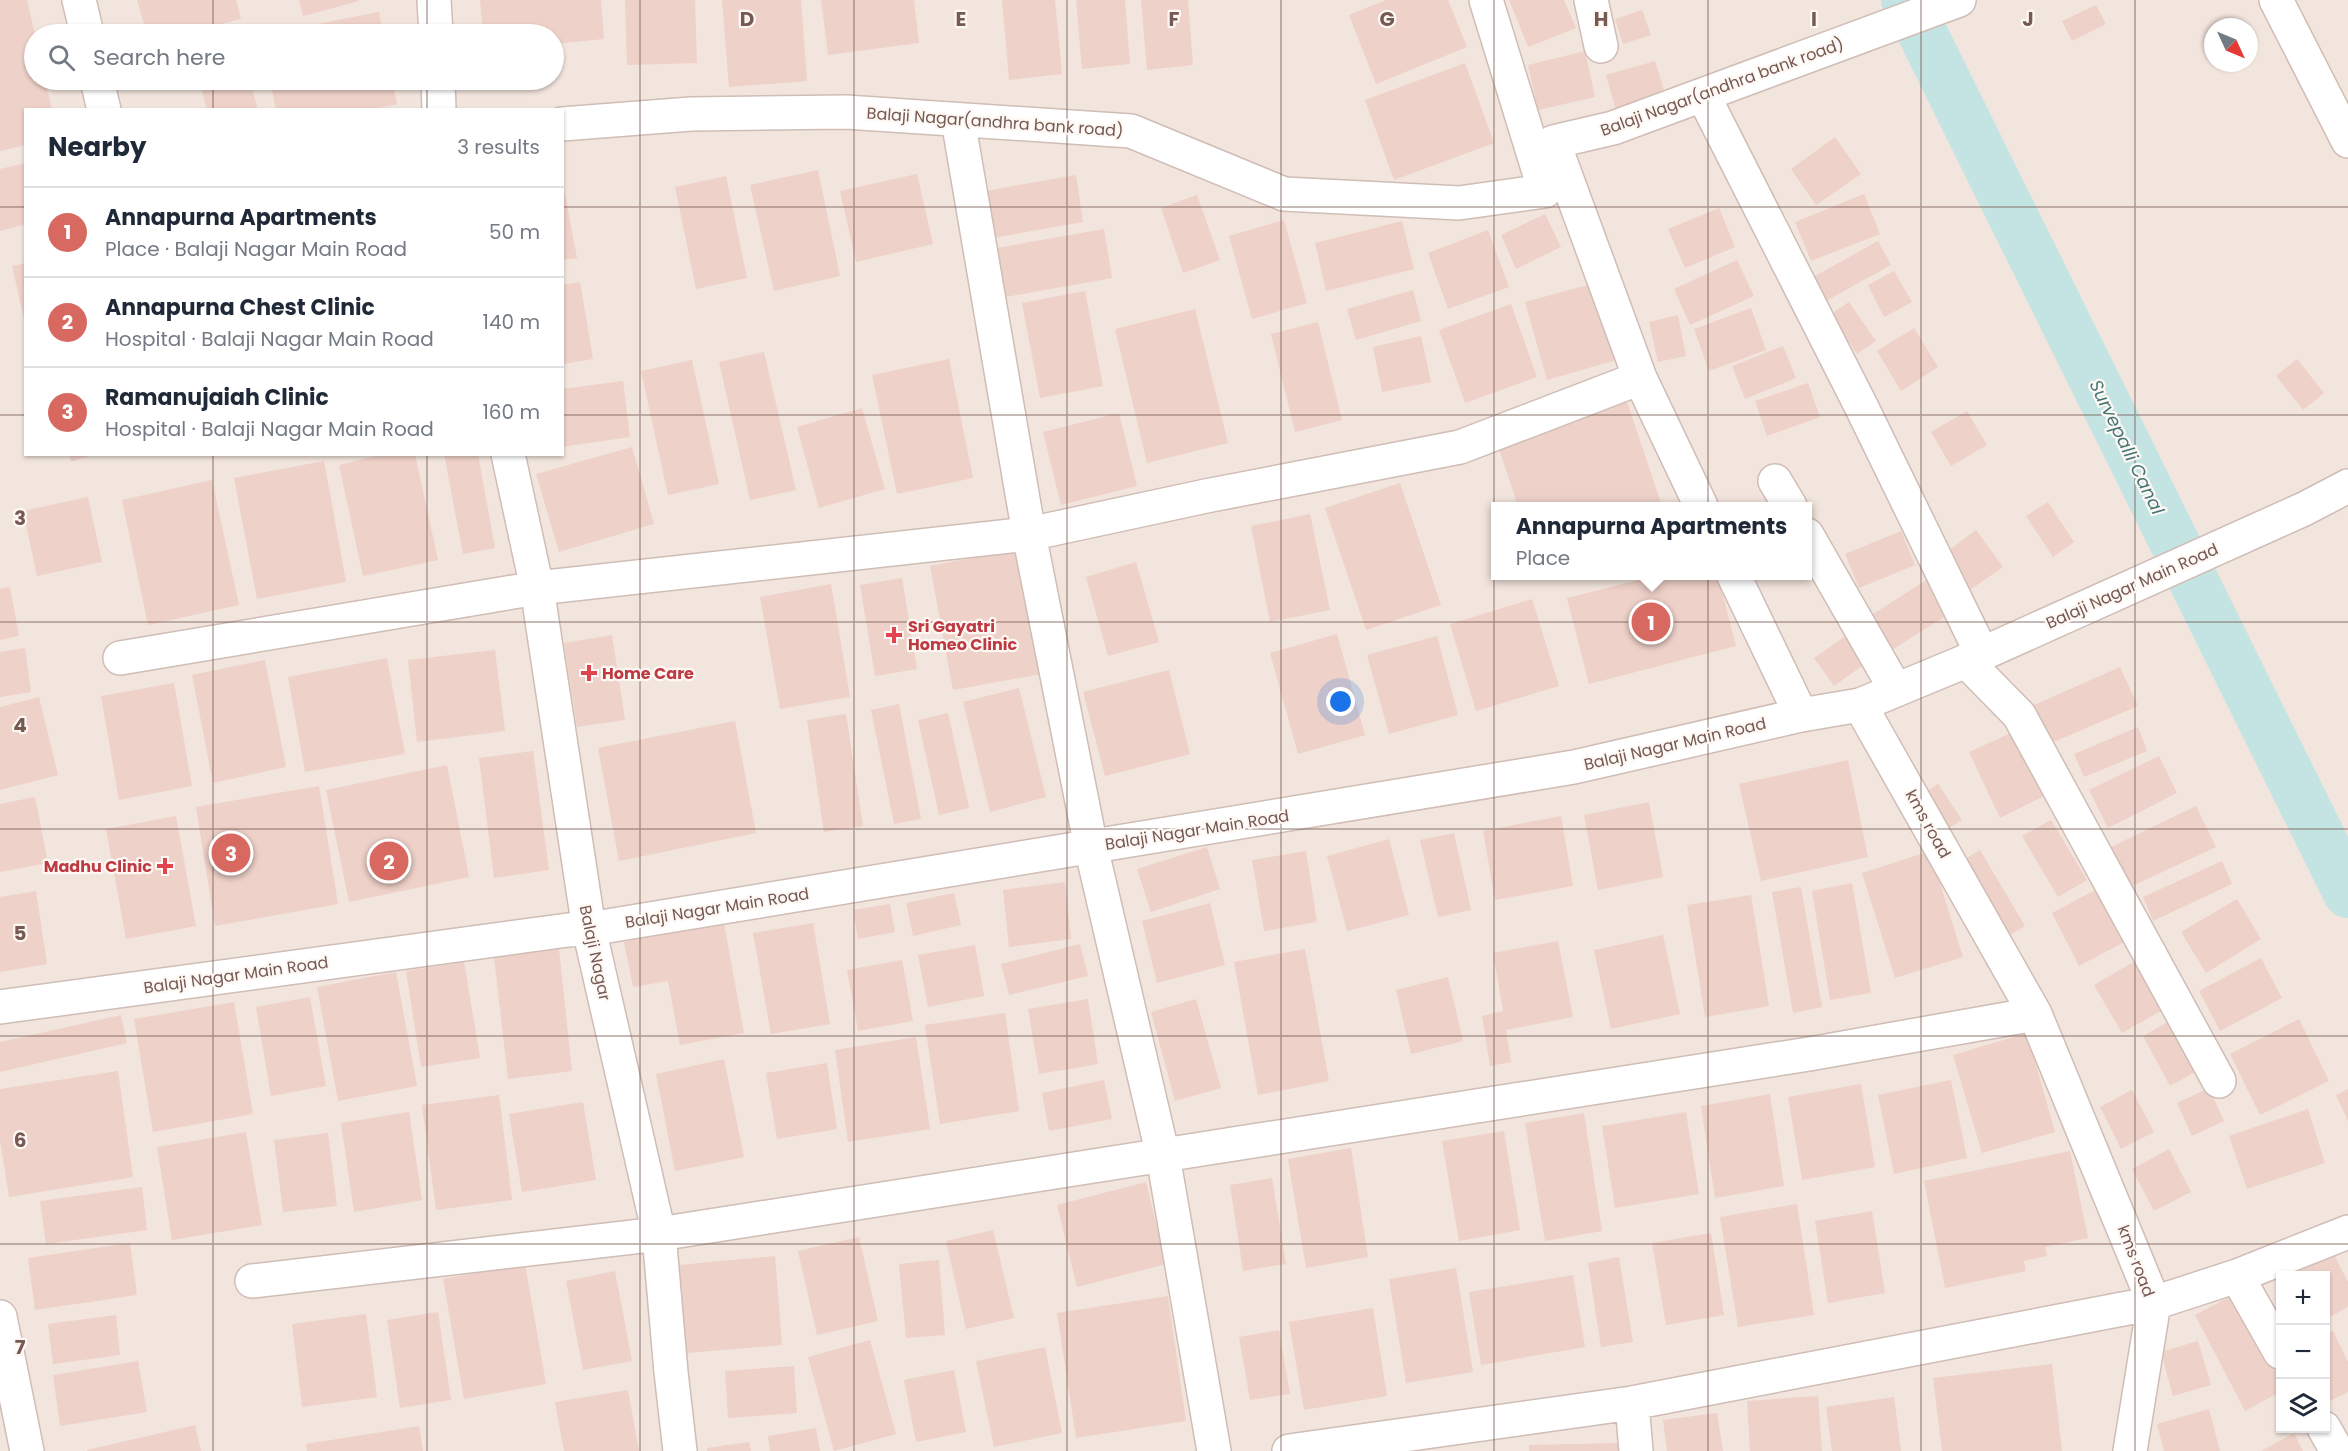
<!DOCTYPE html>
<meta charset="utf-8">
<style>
:root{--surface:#fff;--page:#f6f6f7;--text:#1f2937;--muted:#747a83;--line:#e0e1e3;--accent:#d76961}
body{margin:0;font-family:Poppins,sans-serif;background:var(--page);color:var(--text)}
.controls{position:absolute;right:18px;bottom:18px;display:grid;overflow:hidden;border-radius:0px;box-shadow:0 2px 4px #0004}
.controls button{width:54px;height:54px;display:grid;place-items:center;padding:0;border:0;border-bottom:2px solid var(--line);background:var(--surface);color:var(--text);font:30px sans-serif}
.compass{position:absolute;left:2204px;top:18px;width:54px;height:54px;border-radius:50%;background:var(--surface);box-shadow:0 2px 4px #0004;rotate:134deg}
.you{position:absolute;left:1341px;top:702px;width:21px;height:21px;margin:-15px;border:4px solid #fff;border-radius:50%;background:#1a73e8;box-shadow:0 0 0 9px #1a73e833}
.badge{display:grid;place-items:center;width:39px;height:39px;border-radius:50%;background:var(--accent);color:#fff;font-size:20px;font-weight:700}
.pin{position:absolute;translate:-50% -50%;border:3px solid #fff;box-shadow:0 2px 6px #0006}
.popup{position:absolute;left:1491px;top:502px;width:321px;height:78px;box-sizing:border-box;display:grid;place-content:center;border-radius:0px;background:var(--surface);filter:drop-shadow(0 2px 4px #0005);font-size:20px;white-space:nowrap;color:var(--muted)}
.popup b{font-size:22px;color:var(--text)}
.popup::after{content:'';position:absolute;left:50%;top:100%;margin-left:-12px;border:12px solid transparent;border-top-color:var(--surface)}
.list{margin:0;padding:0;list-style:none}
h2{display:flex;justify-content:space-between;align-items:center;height:78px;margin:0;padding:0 24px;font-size:26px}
h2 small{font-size:20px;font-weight:400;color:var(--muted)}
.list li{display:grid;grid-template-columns:39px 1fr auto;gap:18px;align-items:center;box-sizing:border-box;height:90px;padding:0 24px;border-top:2px solid var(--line)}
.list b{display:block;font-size:22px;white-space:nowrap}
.list p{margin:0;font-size:20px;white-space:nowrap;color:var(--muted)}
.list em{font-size:20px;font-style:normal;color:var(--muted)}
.icon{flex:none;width:33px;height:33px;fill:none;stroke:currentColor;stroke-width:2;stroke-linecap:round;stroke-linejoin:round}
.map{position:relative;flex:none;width:2348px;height:1451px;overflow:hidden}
.search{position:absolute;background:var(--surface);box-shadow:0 2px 4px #0004;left:24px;top:24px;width:540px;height:66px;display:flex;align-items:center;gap:15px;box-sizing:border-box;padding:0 21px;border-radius:33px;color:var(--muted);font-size:22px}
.panel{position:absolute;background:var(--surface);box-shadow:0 2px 4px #0004;left:24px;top:108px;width:540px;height:348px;border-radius:0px}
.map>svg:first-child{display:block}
.residential{fill:#f2e5dd;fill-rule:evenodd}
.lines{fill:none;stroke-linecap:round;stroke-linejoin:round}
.canal{stroke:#c3e4e3;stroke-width:50}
.building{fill:#eed1c8}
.minor-casing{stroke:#cfbdb6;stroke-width:36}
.tertiary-casing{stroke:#cfbdb6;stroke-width:36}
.secondary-casing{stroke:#d2bdb4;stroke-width:36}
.minor{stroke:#fff;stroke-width:33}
.tertiary{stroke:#fff;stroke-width:33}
.secondary{stroke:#fff;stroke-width:33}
.grid{fill:none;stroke:#755952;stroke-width:1.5;stroke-opacity:0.55}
.health-dot{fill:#e0444e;stroke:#fef8f4;stroke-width:2}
.labels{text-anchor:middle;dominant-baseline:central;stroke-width:4.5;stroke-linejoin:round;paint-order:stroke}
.street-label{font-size:16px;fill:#755952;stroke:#fef8f4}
.health-label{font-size:16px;font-weight:bold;fill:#be3a42;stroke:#fef8f4;text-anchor:start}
.water-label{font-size:18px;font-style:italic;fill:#467778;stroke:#fef8f4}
.grid-label{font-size:20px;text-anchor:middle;font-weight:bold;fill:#755952;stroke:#fef8f4;stroke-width:4.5;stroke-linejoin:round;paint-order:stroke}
</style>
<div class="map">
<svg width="2348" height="1451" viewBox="0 0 2348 1451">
<rect width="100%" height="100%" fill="#fbf4ee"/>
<path class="residential" d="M0,0H2348V1451H0ZM2213,27H2249V63H2213ZM34,34H554V80H34ZM26,110H562V454H26ZM1495,506H1807V576H1495ZM2280,1276H2326V1428H2280Z"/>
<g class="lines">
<path class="canal" d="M1906,0L2348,893"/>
</g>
<path class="building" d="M0,0H27L35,34L34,80H45L52,110H26V145L0,151Z
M137,0H236L241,19L183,34H147Z
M299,0H359V1L303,16Z
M480,0H601L604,39L554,44V34H483Z
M625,0H695L697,63L627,65Z
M722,0H801L807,81L729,87Z
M821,0H914L919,43L828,55Z
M1002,0H1055L1062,74L1009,80Z
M1076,0H1125L1130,64L1082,69Z
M1141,0H1188L1193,65L1147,70Z
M1386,0H1448L1467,47L1376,84L1349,15Z
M1509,0H1564L1576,28L1528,47Z
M2096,5L2106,24L2072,41L2062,21Z
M1642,10L1651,35L1623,44L1615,19Z
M379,12L383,34H271V33Z
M1585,51L1595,97L1538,110L1528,65Z
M1655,61L1667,99L1617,114L1606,75Z
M1465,63L1494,143L1394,180L1365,100Z
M199,80H250L258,110H207Z
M270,80H392L397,104L368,110H276Z
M1835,137L1861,174L1816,205L1791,169Z
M26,163V224L0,231V169Z
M818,170L840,276L774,291L750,185Z
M917,174L933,244L856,262L840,191Z
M1076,175L1083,222L981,240L974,193Z
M726,176L747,278L696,289L675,187Z
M562,178L577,258L562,260Z
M1864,194L1880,234L1811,261L1795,222Z
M1197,195L1220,260L1183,273L1161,208Z
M1719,208L1735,247L1685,268L1668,229Z
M1545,214L1561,247L1516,269L1501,235Z
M1284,220L1307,303L1252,319L1229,236Z
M1402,221L1414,269L1326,291L1315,243Z
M1104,229L1112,278L1000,298L991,249Z
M1488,230L1509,287L1448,309L1428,253Z
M1878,241L1891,265L1826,301L1813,277Z
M1737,260L1754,296L1690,325L1674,289Z
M26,263V318L24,319L12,266Z
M1894,271L1912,302L1884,317L1868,285Z
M580,282L593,359L562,364V285Z
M1599,282L1620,359L1547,380L1525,302Z
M1413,290L1421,321L1356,340L1347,309Z
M1085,291L1103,386L1040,398L1022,303Z
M1849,302L1876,341L1857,354L1831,314Z
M1511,304L1537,377L1465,403L1439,330Z
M1751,308L1766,350L1709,371L1694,329Z
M1195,309L1228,443L1147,463L1115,329Z
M1678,315L1686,356L1658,362L1649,322Z
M1318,322L1342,420L1295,432L1271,334Z
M1914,328L1938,367L1901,391L1877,351Z
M1421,336L1431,382L1382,392L1373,347Z
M1783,346L1796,378L1745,399L1732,366Z
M764,352L796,490L750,500L719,362Z
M949,359L973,478L897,494L872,375Z
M2297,359L2324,393L2303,410L2276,376Z
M692,360L719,484L668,495L641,371Z
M623,381L630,437L562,447V389Z
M1808,383L1820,417L1767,436L1755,401Z
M1627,402L1662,506H1518L1498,446Z
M862,408L885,489L819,508L797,427Z
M1967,411L1987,445L1951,466L1931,432Z
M1119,413L1137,486L1061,505L1043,432Z
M632,447L654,524L559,552L536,474Z
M69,454H92V455L71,462Z
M384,454H415L438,560L363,576L339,465Z
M444,454H478L495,548L463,554Z
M324,461L346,582L257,599L234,478Z
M212,480L239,605L148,625L122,500Z
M1400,483L1441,605L1366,630L1325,508Z
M88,497L102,562L37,576L23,511Z
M2048,502L2074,542L2053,557L2026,516Z
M1310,514L1330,610L1270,622L1251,526Z
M1976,530L2003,567L1967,592L1941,556Z
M1901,531L1915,565L1859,588L1845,554Z
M1019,549L1042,674L953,690L930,566Z
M1136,562L1159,642L1108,656L1086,577Z
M1654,576H1718L1736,646L1589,684L1567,598Z
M902,578L917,669L875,676L860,585Z
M1928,579L1949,614L1884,655L1862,621Z
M831,584L850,697L780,709L760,597Z
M10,587L19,636L0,640V589Z
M1532,599L1559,686L1476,711L1450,624Z
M1850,633L1869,661L1834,686L1814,658Z
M1337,634L1365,735L1298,754L1270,653Z
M612,635L625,720L577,727L564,643Z
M1437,636L1458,715L1389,734L1367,655Z
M25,648L31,692L0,697V652Z
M495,650L505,731L417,742L408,660Z
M387,658L405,754L305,772L288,677Z
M265,660L286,767L213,783L192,675Z
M2120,667L2138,706L2051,743L2034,705Z
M1169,670L1190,754L1105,776L1083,692Z
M174,683L192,786L119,800L101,696Z
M1019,688L1046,797L990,812L963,702Z
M39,697L58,775L0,790V707Z
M899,704L921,819L894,824L871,710Z
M948,713L969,808L939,815L918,720Z
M846,714L863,826L824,832L807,720Z
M735,721L756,833L619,861L598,748Z
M2138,727L2147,751L2084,777L2074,754Z
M2013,732L2044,796L2000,818L1969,752Z
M533,751L549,870L494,878L479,758Z
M2159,756L2177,793L2108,828L2089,790Z
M1848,760L1868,857L1761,881L1739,784Z
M447,765L469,877L349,902L326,790Z
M1938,784L1962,820L1943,832L1920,796Z
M319,786L338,904L215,926L196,807Z
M35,797L48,863L0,872V804Z
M1649,802L1663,877L1598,890L1584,815Z
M2196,806L2216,847L2128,888L2109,848Z
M176,816L196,926L126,939L106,829Z
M1561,816L1573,886L1495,900L1483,831Z
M2051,820L2087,880L2058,897L2022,836Z
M1454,833L1471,910L1438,917L1420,840Z
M1389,839L1409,915L1347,931L1327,856Z
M1207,847L1220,889L1151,912L1137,869Z
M1980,850L2025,926L2000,941L1955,865Z
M1306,851L1317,922L1264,931L1252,860Z
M1930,851L1963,957L1895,978L1862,873Z
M2222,861L2232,884L2153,921L2143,897Z
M1065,882L1071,939L1009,947L1003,890Z
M1852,883L1871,993L1830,1000L1812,891Z
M1801,887L1822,1007L1793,1013L1772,892Z
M2099,888L2126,941L2079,966L2052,913Z
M36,891L47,964L0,972V897Z
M954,893L961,925L913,936L906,903Z
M1751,895L1769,1006L1705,1017L1687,905Z
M2237,899L2261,939L2206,973L2181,932Z
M1210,903L1225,965L1157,983L1142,921Z
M890,904L895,932L858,939L853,910Z
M724,923L744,1033L680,1045L668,981L633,987L624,942Z
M813,923L830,1024L771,1034L753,933Z
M1663,935L1680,1014L1611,1029L1594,950Z
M1558,941L1573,1017L1506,1030L1511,1062L1490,1066L1482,1016L1503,1011L1493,953Z
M1080,944L1088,976L1009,995L1001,964Z
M975,945L984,996L928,1007L918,955Z
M559,949L572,1071L508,1079L494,957Z
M1305,949L1329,1081L1258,1095L1234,962Z
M2261,958L2282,998L2220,1031L2199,991Z
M2139,959L2166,1008L2122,1033L2094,985Z
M902,960L913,1021L858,1031L847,970Z
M464,962L480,1058L421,1067L406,971Z
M396,972L417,1086L338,1101L317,987Z
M1448,977L1463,1041L1411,1054L1396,990Z
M310,997L326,1086L271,1096L256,1007Z
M1088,999L1098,1064L1039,1074L1028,1009Z
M1196,999L1221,1088L1175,1101L1151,1012Z
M234,1002L253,1114L153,1132L134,1019Z
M1005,1013L1019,1111L940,1124L925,1025Z
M121,1015L127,1043L0,1072V1042Z
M2173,1019L2201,1069L2170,1086L2143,1036Z
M2299,1019L2329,1081L2260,1115L2230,1054Z
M2027,1033L2055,1132L1982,1153L1953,1055Z
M916,1037L930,1129L848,1142L835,1050Z
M724,1059L744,1157L675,1171L656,1074Z
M827,1063L837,1129L777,1139L766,1073Z
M118,1071L133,1177L9,1197L0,1140V1089Z
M1104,1080L1112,1119L1049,1131L1042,1093Z
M1951,1080L1967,1158L1894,1174L1878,1095Z
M1861,1084L1875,1167L1802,1180L1788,1097Z
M2209,1088L2224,1121L2192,1136L2177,1103Z
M2348,1089V1121L2336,1095Z
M2132,1090L2154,1132L2121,1149L2100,1107Z
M1770,1094L1784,1186L1715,1198L1701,1106Z
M499,1095L512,1200L436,1210L422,1105Z
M583,1102L596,1180L522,1192L509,1114Z
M2308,1109L2325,1163L2247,1189L2229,1136Z
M409,1112L422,1200L354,1212L341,1123Z
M1686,1112L1699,1194L1615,1208L1602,1126Z
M1584,1113L1602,1231L1545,1241L1525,1123Z
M1504,1131L1520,1230L1459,1241L1442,1141Z
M246,1132L262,1225L172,1240L157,1147Z
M328,1133L337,1206L283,1212L274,1140Z
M1351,1148L1368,1257L1306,1268L1288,1159Z
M2169,1149L2191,1192L2154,1211L2132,1169Z
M2070,1151L2088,1238L2045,1247L2047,1256L2024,1261L2026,1271L1945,1288L1924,1181Z
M1272,1178L1286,1264L1243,1271L1230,1185Z
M1146,1182L1166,1264L1077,1287L1057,1205Z
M142,1187L147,1230L46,1244L40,1201Z
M1797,1204L1814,1315L1738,1327L1720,1217Z
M1872,1211L1885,1293L1828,1303L1815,1221Z
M993,1230L1014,1318L966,1329L946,1241Z
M1711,1233L1724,1315L1666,1325L1652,1243Z
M859,1237L878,1321L817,1335L798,1251Z
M130,1243L137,1295L35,1310L28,1258Z
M2332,1251L2348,1282V1307L2326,1319V1276H2284Z
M775,1256L782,1345L687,1353L679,1265Z
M1619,1257L1633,1342L1601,1347L1588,1263Z
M939,1260L945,1335L906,1338L899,1264Z
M525,1264L546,1384L464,1399L443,1279Z
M1456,1268L1473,1372L1406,1383L1389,1279Z
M615,1271L632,1361L583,1370L566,1281Z
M1573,1275L1585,1347L1481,1365L1469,1292Z
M2235,1294L2280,1379V1392L2245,1411L2195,1315Z
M1168,1296L1186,1421L1076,1438L1057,1313Z
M1373,1308L1387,1396L1304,1410L1289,1322Z
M438,1312L451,1400L400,1408L387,1320Z
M366,1314L377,1397L302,1407L292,1324Z
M116,1315L120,1355L53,1364L48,1324Z
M1279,1330L1290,1394L1250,1400L1239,1337Z
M2333,1331L2348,1362V1392L2328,1402L2326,1396V1334Z
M870,1340L896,1434L834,1451L808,1357Z
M2198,1341L2211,1385L2173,1396L2161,1352Z
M1045,1347L1062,1433L994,1447L976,1361Z
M138,1361L147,1412L60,1426L53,1375Z
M2052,1364L2062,1451H1942L1933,1378Z
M794,1366L797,1413L728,1418L725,1371Z
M954,1370L966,1432L916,1442L904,1380Z
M628,1390L639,1451H564L555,1402Z
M1818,1396L1822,1451H1750L1747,1401Z
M1894,1397L1901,1451H1832L1826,1407Z
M2209,1409L2220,1451H2164L2157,1424Z
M1717,1413L1723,1451H1667L1663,1420Z
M195,1425L201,1451H87V1450Z
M419,1426L423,1451H307L306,1444Z
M816,1428L820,1451H770L768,1436Z
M2294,1433L2303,1451H2261Z
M749,1442L751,1451H707V1448Z
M1620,1443V1451H1529V1445Z"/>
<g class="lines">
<defs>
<path id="minor" d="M79,0L87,34
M434,0L436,34
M1486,0L1543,185
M1591,0L1601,46
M97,80L104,110
M438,80L439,110
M1703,95L1862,408L1982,654
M958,120L1029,534L1091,847L1163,1156L1214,1451
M562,124L691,114L846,112L1131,131L1284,194L1459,203L1545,191L1553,142L1613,128L1959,0
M1554,144L1640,378L1701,506
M508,454L537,588L589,929L659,1234L671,1372L680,1451
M1775,481L1790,506
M1807,535L1896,690
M1734,576L1801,715
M120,658L537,588L1029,534L1206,496L1460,447L1640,378
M1966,661L2019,715L2219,1081
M252,1281L659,1234L1809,1054L2035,1014
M0,1317L27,1451
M2280,1352L2237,1276L2348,1232
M2324,1428L2337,1451
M1289,1451L1632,1403
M1636,1451L1632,1403L2154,1303L2035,1014L1860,705
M2130,1451L2154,1303L2237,1276"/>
<path id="tertiary" d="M0,1007L568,930L589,929L1574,767L1801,715L1860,705L1966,661L2304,509L2348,486"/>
<path id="secondary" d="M2276,0L2348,141"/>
</defs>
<use href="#minor" class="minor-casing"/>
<use href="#tertiary" class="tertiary-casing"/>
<use href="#secondary" class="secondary-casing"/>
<use href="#minor" class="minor"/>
<use href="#tertiary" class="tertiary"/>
<use href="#secondary" class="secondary"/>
</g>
<path class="grid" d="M213,0V34M427,0V34M640,0V1451M854,0V1451M1067,0V1451M1281,0V1451M1494,0V1451M1708,0V1451M1921,0V1451M2135,0V1451M213,80V110M427,80V110M0,207H26M562,207H2348M0,415H26M562,415H2348M213,454V1451M427,454V1451M0,622H2348M0,829H2348M0,1036H2348M0,1244H2348"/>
<g class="health-dot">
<path d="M891 626h6v6h6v6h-6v6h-6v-6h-6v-6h6z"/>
<path d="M586 664h6v6h6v6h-6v6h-6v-6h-6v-6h6z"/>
<path d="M162 857h6v6h6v6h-6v6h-6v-6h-6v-6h6z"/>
</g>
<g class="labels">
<g class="street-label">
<text transform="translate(1722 87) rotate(-20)">Balaji Nagar(andhra bank road)</text>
<text transform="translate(995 122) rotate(4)">Balaji Nagar(andhra bank road)</text>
<text transform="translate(2132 586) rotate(-24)">Balaji Nagar Main Road</text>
<text transform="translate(1675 744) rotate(-13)">Balaji Nagar Main Road</text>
<text transform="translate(1928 824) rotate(61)">kms road</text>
<text transform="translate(1197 830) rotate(-9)">Balaji Nagar Main Road</text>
<text transform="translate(717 908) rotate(-9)">Balaji Nagar Main Road</text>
<text transform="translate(595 953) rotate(78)">Balaji Nagar</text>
<text transform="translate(236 975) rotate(-8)">Balaji Nagar Main Road</text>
<text transform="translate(2136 1261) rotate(69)">kms road</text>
</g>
<g class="health-label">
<text x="908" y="626">Sri Gayatri<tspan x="908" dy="18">Homeo Clinic</tspan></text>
<text x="602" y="673">Home Care</text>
<text x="152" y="866" text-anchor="end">Madhu Clinic</text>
</g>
<g class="water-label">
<text transform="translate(2127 447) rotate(64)">Survepalli Canal</text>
</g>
</g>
<g class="grid-label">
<text x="747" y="26">D</text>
<text x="961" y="26">E</text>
<text x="1174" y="26">F</text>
<text x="1387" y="26">G</text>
<text x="1601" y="26">H</text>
<text x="1814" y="26">I</text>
<text x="2028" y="26">J</text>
<text x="20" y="525">3</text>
<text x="20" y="732">4</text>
<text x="20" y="940">5</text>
<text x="20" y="1147">6</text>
<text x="20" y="1354">7</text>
</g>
</svg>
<div class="controls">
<button>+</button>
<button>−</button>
<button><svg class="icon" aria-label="layers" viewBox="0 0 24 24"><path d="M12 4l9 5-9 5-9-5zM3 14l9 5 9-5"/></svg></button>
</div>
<svg class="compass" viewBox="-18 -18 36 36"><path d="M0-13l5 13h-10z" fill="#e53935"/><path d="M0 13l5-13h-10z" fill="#747a83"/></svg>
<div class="you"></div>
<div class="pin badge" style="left:1651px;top:622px">1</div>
<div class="popup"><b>Annapurna Apartments</b>Place</div>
<div class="pin badge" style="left:389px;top:861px">2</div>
<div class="pin badge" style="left:231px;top:853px">3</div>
<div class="search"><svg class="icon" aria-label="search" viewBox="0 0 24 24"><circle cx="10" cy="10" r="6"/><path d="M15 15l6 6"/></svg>Search here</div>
<section class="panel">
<h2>Nearby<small>3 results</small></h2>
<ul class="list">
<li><span class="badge">1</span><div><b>Annapurna Apartments</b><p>Place · Balaji Nagar Main Road</p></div><em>50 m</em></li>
<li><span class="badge">2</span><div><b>Annapurna Chest Clinic</b><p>Hospital · Balaji Nagar Main Road</p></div><em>140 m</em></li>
<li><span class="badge">3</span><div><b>Ramanujaiah Clinic</b><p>Hospital · Balaji Nagar Main Road</p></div><em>160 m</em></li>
</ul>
</section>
</div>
